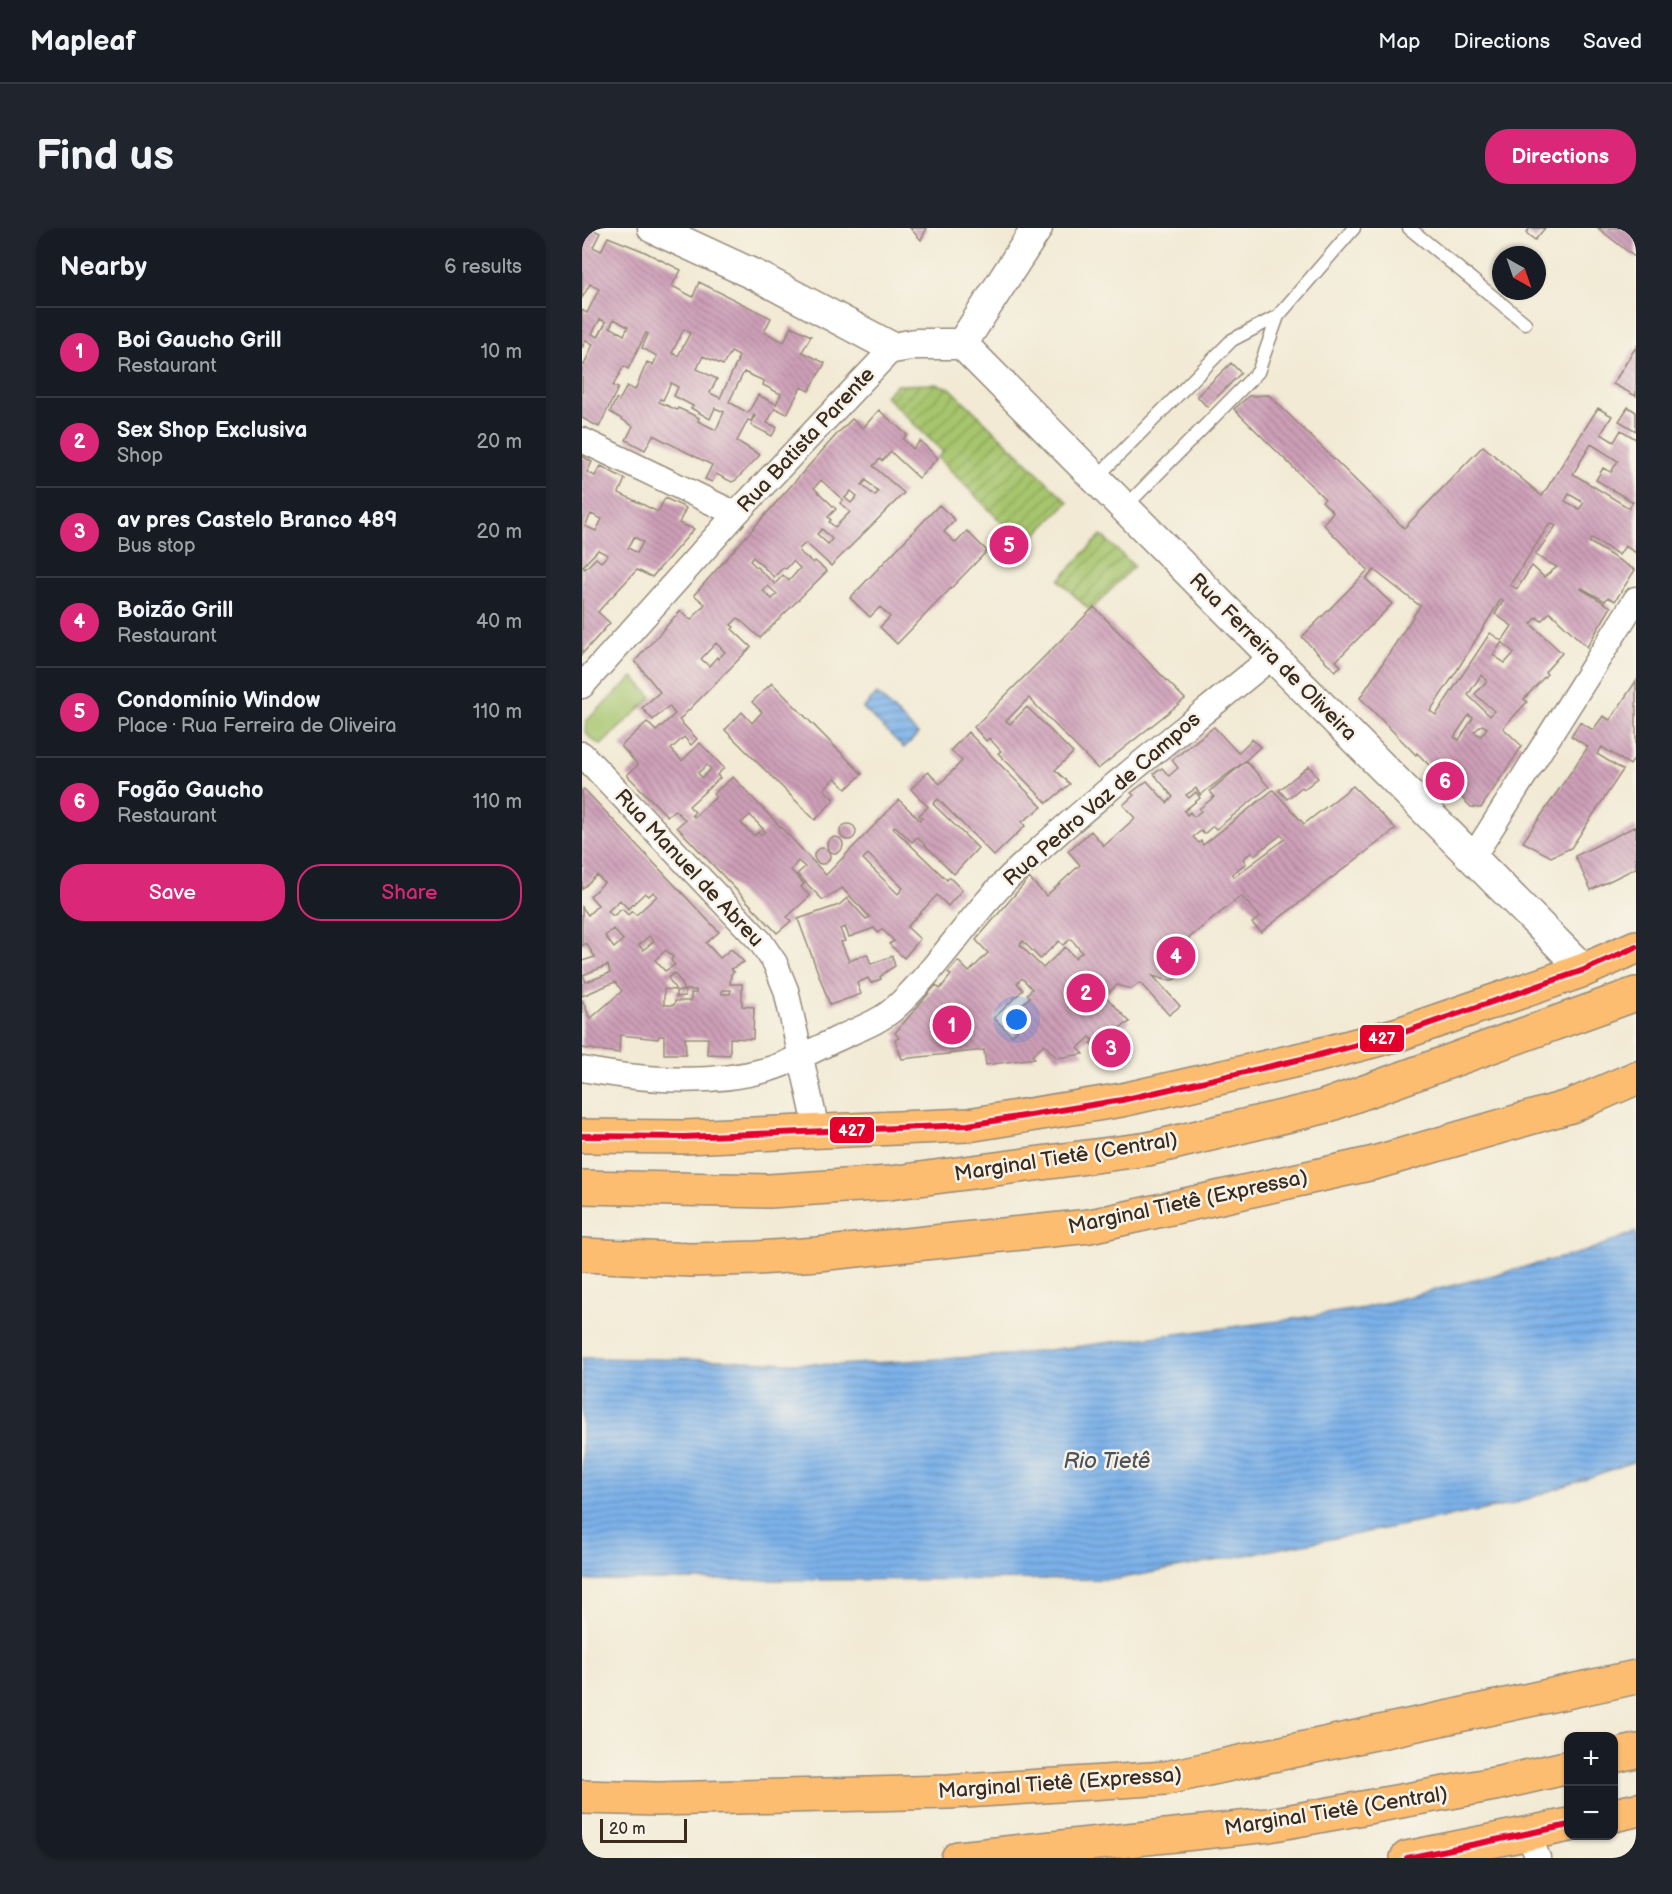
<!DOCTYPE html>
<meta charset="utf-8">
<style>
:root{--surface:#171b24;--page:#20242c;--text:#f1f3f6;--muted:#9ea1a6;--line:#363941;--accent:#db2777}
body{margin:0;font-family:"Balsamiq Sans",sans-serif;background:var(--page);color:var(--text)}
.controls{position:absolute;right:18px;bottom:18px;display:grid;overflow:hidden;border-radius:12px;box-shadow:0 2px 4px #0004}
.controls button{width:54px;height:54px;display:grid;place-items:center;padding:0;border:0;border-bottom:2px solid var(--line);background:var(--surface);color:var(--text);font:30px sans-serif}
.compass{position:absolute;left:910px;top:18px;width:54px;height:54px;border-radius:50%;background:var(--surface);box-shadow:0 2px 4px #0004;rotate:140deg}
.scale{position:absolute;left:18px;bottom:15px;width:87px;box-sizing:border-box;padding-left:6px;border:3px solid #3b2a1e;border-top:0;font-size:16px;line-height:21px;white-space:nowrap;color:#3b2a1e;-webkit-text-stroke:4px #f7f3e8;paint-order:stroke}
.you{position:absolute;left:435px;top:792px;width:21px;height:21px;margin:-15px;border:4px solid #fff;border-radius:50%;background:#1a73e8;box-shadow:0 0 0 9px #1a73e833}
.badge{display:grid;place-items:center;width:39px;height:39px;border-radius:50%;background:var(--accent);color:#fff;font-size:20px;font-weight:700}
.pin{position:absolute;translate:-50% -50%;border:3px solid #fff;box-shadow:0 2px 6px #0006}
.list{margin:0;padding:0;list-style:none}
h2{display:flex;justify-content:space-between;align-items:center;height:78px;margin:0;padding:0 24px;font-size:26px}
h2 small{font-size:20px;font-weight:400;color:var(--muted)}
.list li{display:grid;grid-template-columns:39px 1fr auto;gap:18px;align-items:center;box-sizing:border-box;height:90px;padding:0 24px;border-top:2px solid var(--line)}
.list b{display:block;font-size:22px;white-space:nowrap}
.list p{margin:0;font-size:20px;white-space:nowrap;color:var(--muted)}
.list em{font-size:20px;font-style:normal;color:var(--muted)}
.actions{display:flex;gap:12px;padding:18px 24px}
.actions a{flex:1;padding:14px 0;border:2px solid var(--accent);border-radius:24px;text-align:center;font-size:21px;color:var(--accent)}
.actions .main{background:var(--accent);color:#fff}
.map{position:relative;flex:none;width:1054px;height:1630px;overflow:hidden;border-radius:24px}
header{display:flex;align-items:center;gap:36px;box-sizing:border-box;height:84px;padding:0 30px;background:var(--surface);border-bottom:2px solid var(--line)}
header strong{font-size:28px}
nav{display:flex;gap:33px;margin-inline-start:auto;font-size:21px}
.intro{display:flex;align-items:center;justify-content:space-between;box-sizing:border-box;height:144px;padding:0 36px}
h1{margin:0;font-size:42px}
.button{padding:15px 27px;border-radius:24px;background:var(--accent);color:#fff;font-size:21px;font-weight:700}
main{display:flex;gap:36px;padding:0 36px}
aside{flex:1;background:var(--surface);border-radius:24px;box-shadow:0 2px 4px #0004}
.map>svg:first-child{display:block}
.park{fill:#a6c56d;stroke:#707846;stroke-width:1.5}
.garden{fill:url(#garden-furrows);stroke:#707846;stroke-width:1.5}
.water{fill:url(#water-rules);stroke:#5b6e84;stroke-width:1.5}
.building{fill:url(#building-back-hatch);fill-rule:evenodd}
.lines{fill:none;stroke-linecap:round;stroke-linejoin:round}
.service-casing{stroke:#968a79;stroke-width:15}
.minor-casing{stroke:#968a79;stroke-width:27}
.tertiary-casing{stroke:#968a79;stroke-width:33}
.trunk-casing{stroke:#968a79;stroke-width:36}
.motorway-casing{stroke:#968a79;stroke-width:36}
.service{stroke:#fff;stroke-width:12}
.minor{stroke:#fff;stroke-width:24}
.tertiary{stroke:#fff;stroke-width:30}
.trunk{stroke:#fcbd6f;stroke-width:33}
.motorway{stroke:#fcbd6f;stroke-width:33}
.bus-1-casing{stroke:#f7f3e8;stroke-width:10}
.bus-1{stroke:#e4002b;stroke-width:6}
.labels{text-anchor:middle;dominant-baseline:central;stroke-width:5;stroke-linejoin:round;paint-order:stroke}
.street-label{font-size:21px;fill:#3b2a1e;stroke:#f7f3e8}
.water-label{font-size:22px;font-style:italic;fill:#4e525b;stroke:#f7f3e8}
.line-badge{stroke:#f7f3e8;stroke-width:2}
.badge-label{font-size:16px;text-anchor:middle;font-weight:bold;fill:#fff}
</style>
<header>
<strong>Mapleaf</strong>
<nav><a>Map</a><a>Directions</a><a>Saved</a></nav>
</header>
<div class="intro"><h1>Find us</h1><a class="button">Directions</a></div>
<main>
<aside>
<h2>Nearby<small>6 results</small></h2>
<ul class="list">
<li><span class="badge">1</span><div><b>Boi Gaucho Grill</b><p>Restaurant</p></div><em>10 m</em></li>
<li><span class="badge">2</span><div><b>Sex Shop Exclusiva</b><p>Shop</p></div><em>20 m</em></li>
<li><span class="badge">3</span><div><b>av pres Castelo Branco 489</b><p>Bus stop</p></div><em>20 m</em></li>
<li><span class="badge">4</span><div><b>Boizão Grill</b><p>Restaurant</p></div><em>40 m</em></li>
<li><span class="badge">5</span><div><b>Condomínio Window</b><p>Place · Rua Ferreira de Oliveira</p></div><em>110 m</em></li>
<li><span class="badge">6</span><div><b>Fogão Gaucho</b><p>Restaurant</p></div><em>110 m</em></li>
</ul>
<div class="actions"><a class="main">Save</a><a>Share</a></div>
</aside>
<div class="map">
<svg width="1054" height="1630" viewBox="0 0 1054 1630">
<defs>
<pattern id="garden-furrows" width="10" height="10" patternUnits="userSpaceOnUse" patternTransform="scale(1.5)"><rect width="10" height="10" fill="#a6c56d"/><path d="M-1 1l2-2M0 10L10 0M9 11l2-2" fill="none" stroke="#88a059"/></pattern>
<pattern id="water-rules" width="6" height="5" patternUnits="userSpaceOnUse" patternTransform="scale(1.5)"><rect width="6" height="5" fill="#7bb1e9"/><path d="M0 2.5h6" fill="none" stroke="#6690bc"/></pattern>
<pattern id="building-back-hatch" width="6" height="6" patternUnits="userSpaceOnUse" patternTransform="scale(1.5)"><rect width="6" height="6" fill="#cd9fb8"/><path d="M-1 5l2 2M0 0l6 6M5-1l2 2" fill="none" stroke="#a88295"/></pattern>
</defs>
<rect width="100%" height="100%" fill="#f7f3e8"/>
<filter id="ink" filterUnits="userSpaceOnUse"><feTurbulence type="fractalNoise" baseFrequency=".0167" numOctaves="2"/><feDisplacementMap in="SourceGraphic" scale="12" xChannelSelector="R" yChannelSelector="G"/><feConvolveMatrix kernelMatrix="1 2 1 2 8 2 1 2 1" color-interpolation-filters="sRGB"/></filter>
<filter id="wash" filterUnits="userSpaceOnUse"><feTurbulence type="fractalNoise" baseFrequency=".008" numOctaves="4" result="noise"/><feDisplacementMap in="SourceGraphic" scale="24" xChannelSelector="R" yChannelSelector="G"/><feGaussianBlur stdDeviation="1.35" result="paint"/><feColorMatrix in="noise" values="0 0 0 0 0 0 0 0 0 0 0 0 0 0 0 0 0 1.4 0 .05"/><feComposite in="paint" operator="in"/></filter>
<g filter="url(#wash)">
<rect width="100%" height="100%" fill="#f2ead4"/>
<path class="park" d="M51,449L70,469L19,517L9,511L3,503L4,493Z"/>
<path class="garden" d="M354,156L368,160L486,274L443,318L356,230L361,224L303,168L314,157Z
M519,307L552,338L508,383L477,352Z"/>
<path class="water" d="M295,466L336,506L322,520L281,480Z
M1054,1004V1233L928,1277L536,1351L0,1352V1130L141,1132L256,1137L427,1127L698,1093L782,1080L1002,1024Z"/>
<g id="blocks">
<path class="building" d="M0,0H8L18,5L11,19L19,23L26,9L61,23L99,42L90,58L111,69L117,54L189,90L182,104L202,114L209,98L229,108L220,124L243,135L227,163L219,159L205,186L193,180L185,195L195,199L190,208L169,197L173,188L172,187L169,193L166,192L155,213L178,227L154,252L150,254L134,246L130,254L123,251L130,237L71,207L63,222L44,212L51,198L28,184L34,171L37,173L45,158L53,162L65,134L71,137L75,128L60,120L66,106L64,105L46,141L42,138L31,158L36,160L17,199L0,190V136L2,137L11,116L4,112L0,120V82L5,85L17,61L8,56L0,70ZM18,91L24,94L16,109L10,106ZM32,91L46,99L42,107L28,99ZM102,101L108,105L96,128L90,125ZM149,124L157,128L155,132H156L138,170L128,165L135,151L115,141L121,128L141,137ZM162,144L182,153L181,157L199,166L194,176L176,167L166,185L147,174ZM89,155L96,159L92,168L111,178L109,180L128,191L133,180L142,184L134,202L116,193L117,190L107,185L96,180L95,182L77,174L78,171L81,172Z
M328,0H345L339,12Z
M948,0H963L953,12L944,5Z
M1016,0H1054V30Z
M1054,119V168L1031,156Z
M649,135L659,145L625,179L615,168Z
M687,167L822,300L901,218L960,268L1016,180L1030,188L1019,206L1032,214L1039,202L1054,211V325L1043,318L1037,327L1010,310L1007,314L1053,342L1033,373L1026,369L1023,373L1000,360L999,361L1029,379L1005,419L968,384L959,393L955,389L949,396L980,425L963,444L965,446L942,471L945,474L921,500L940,518L899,580L889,579L835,525L834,527L778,470L838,378L792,342L784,351L810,376L754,433L759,438L753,443L720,409L786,342L741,296L751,284L740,273L743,271L652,181L667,168ZM1009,216L1036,233L1029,244L1021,240L1014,252L1051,274L1047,280L991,246ZM987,266L1002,275L997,281L983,273ZM968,295L974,298L953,327L975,339L962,349L950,338L935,361L928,357ZM919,371L921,373L913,386L930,398L920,413L908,405L854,487L848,483L874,444ZM920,414L932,425L923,435L911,427ZM899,447L905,453L893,466L912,483L908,488L886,467ZM887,487L891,490L877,512L872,509ZM900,497L905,500L899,508L892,504Z
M1046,179L1054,184V203L1037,193Z
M297,182L325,207L321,211L331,221L338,213L356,230L337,250L309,224L300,233L298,231L291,238L322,265L249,338L224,315L217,321L219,325L231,335L233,333L245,343L178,410L156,390L149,397L152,399L150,401L169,419L97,492L115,511L109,517L102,509L89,521L100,533L118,515L142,540L135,547L138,550L107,578L113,584L110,587L112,589L134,569L131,566L151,549L244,647L317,572L338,592L340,590L337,587L346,579L329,561L346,544L358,556L380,533L369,522L386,504L460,579L440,594L443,598L412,628L356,571L351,576L396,620L372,646L335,609L330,614L313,598L311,600L365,652L367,649L380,662L366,678L355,667L325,699L338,711L322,730L307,716L312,713L300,701L296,705L292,700L267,709L263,699L258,701L263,713L259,714L267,733L285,726L289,736L310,728L313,738L305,743L298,749L299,751L289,755L286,750L275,755L279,766L248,777L216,691L257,677L265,670L284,691L288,689L260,660L241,672L215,646L223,639L216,633L209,642L222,656L219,659L228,668L205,689L209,693L195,705L95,599L103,592L93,582L85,588L45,547L56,537L39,518L65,494L74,503L93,486L87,478L71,492L60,480L78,464L53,433L98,383L109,392L123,376L112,367L255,206L270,191L281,200ZM239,252L261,272L258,275L268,284L253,299L247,294L249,292L246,289L254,281L232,260ZM284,252L296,264L293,268L280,257ZM269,263L275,268L269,275L263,270ZM240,301L250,311L246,316L235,306ZM171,329L192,349L201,340L204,341L211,333L218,340L207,353L201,347L193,356L168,333ZM186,358L195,366L190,371L181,363ZM134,415L143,424L136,431L135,429L127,438L119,431ZM125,537L129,541L120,550L116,545ZM168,587L183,603L179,607L176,604L172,608L159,595ZM286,626L321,660L316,666L281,631Z
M0,228L10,234L5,244L13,248L19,238L43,251L37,265L76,284L83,270L104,280L97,295L112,301L70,349L55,342L22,377L16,384L28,395L0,426ZM9,286L20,291L14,303L3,298ZM52,309L61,314L55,325L46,320ZM16,322L26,327L19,334L14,330L3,341L1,338Z
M357,277L373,292L362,304L374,315L385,303L405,323L315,416L298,399L308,389L298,379L288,389L268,370Z
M425,303L442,319L430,330L413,315Z
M512,379L603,471L516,541L447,470L424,493L428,496L445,479L491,525L473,542L488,556L465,575L416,525L419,523L407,510L404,513L392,499Z
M1054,453V528L1048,537L1020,519L1015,526L1041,542L989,620L969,629L941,614L1006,519L989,508L998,494L1011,502L1021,488L1028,492Z
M190,455L280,546L264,561L253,550L242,561L252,572L233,592L143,502L160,484L170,495L180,484L170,474Z
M632,499L656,525L670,511L678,519L663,533L618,567L614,560L604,567L607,570L614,564L618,570L602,583L605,587L608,584L612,589L619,583L617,581L632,569L628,563L664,533L687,559L634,601L631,598L622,606L619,603L611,609L617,615L619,613L621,617L691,562L722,596L771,558L814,601L679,704L670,695L678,689L659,668L602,714L608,727L603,742L595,750L590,752H584L571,748L598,778L587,787L558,755L549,761L535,757L526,765L508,746L505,749L548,794L528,805L541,818L516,821L509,815L512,813L508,809L496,820L502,826L475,830L462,816L450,828L453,830L404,837L402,822L320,831L313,812L317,810L313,805L354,757L358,761L369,747L366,745L376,733L387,744L406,725L394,712L447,650L464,668L498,637L486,623L509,603L522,618L553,590L541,577L552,567L549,565L565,553L585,575L591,569L572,546L580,540L587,548L596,540L590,532ZM699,607L703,611L652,649L650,646L664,635L661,631L670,624L672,627ZM489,711L500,724L493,730L483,719L461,740L438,717L441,713L458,731L477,713L481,717ZM440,750L450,761L445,766L448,769L436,780L445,791L430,808L412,790L441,762L435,755Z
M727,538L736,550L722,561L720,559L705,571L697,562Z
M2,561L137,704L124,715L138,730L149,721L162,734L149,741L152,744L149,746L148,756H160V778L172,779L171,811L148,810V827L125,826L126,810H103L104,826H82V808H77L76,811L38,807L37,825L0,820V771L8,791L40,763L33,754L0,768V733L13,729L4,715L0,718V679L6,687L16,677L8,668L22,655L15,647L0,661V642L2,640L0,637V563ZM71,664L75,668L54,687L50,683L46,687L40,681L31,688L26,683L38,672L46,681L63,665L67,668ZM31,701L41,712L32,720L23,708ZM67,708L72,713L61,722L57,717ZM84,722L91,729L89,732L93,737L83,743L73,732ZM26,737L28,745L4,754L1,747ZM92,745L100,755L101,762H114V765H109V773H93L92,777H82V761L94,762L86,750ZM140,762H149L148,766H140Z
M258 604a8 8 0 1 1 16 0a8 8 0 1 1-16 0Z
M1054,598V640L1009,662L993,628Z
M245 617a8 8 0 1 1 16 0a8 8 0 1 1-16 0Z
M232 628a8 8 0 1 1 16 0a8 8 0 1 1-16 0Z
M94,763H103V768L94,769Z"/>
</g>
</g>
<g filter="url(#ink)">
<use href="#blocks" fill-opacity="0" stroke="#968a79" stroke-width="1.5"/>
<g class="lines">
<defs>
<path id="service" d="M827,0L943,95
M696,88L772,0
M514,250L650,112L696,88L676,144L543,279"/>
<path id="minor" d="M0,212L154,286
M0,458L154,286L311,120
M0,526L178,713L193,735L204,762L235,902
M891,629L1054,371
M0,841C59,852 126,858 184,842C209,835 232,822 255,811C274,802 298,794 314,779C359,737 391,682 437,640C518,565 606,498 691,428
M946,1606L956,1630"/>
<path id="tertiary" d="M71,0L177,49L311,120L334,116H380
M380,116L1002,742
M380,116L455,0"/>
<path id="trunk" d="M0,908L102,909L386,897L540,872L733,828L817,806L1002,742L1054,719
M0,959L187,963L307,955L566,921L741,879L1054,766
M1032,1528L1054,1523
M1032,1587L1054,1582
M376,1630L687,1597L918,1555L987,1539
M825,1630L987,1597"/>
<path id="motorway" d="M0,1027L109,1032L175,1030L236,1026L508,998L792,935L989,878L1054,850
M0,1569L76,1571L367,1564L584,1550L1054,1449"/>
</defs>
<use href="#service" class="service-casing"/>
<use href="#minor" class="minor-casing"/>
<use href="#tertiary" class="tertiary-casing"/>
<use href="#trunk" class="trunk-casing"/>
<use href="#motorway" class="motorway-casing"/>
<use href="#service" class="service"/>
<use href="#minor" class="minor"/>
<use href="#tertiary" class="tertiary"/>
<use href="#trunk" class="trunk"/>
<use href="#motorway" class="motorway"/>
<defs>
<path id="bus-1" d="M0,908L102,909L386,897L540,872L733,828L817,806L1002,742L1054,719
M825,1630L987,1597"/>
</defs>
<use href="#bus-1" class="bus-1-casing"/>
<use href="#bus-1" class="bus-1"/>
</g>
</g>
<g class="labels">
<g class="street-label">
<text transform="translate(224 212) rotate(-47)">Rua Batista Parente</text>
<text transform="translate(691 429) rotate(45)">Rua Ferreira de Oliveira</text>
<text transform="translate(520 571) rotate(-41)">Rua Pedro Vaz de Campos</text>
<text transform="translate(107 640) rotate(47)">Rua Manuel de Abreu</text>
<text transform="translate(484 929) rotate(-9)">Marginal Tietê (Central)</text>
<text transform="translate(606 974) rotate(-12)">Marginal Tietê (Expressa)</text>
<text transform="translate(478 1555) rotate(-4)">Marginal Tietê (Expressa)</text>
<text transform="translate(754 1583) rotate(-9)">Marginal Tietê (Central)</text>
</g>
<g class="water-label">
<text x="525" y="1233">Rio Tietê</text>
</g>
</g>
<g class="line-badge">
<rect x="777" y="796" width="46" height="29" rx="6" fill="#e4002b"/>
<rect x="247" y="888" width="46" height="28" rx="6" fill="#e4002b"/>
</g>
<g class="badge-label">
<text x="800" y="816">427</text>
<text x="270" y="908">427</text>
</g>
</svg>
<div class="controls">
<button>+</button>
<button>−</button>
</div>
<svg class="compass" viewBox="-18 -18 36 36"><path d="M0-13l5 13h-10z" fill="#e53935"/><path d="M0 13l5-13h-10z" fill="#9ea1a6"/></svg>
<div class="scale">20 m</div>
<div class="you"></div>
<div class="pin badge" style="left:370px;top:797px">1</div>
<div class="pin badge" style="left:504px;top:765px">2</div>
<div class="pin badge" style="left:529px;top:820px">3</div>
<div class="pin badge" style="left:594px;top:728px">4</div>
<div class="pin badge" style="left:427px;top:317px">5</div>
<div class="pin badge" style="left:863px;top:553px">6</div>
</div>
</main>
